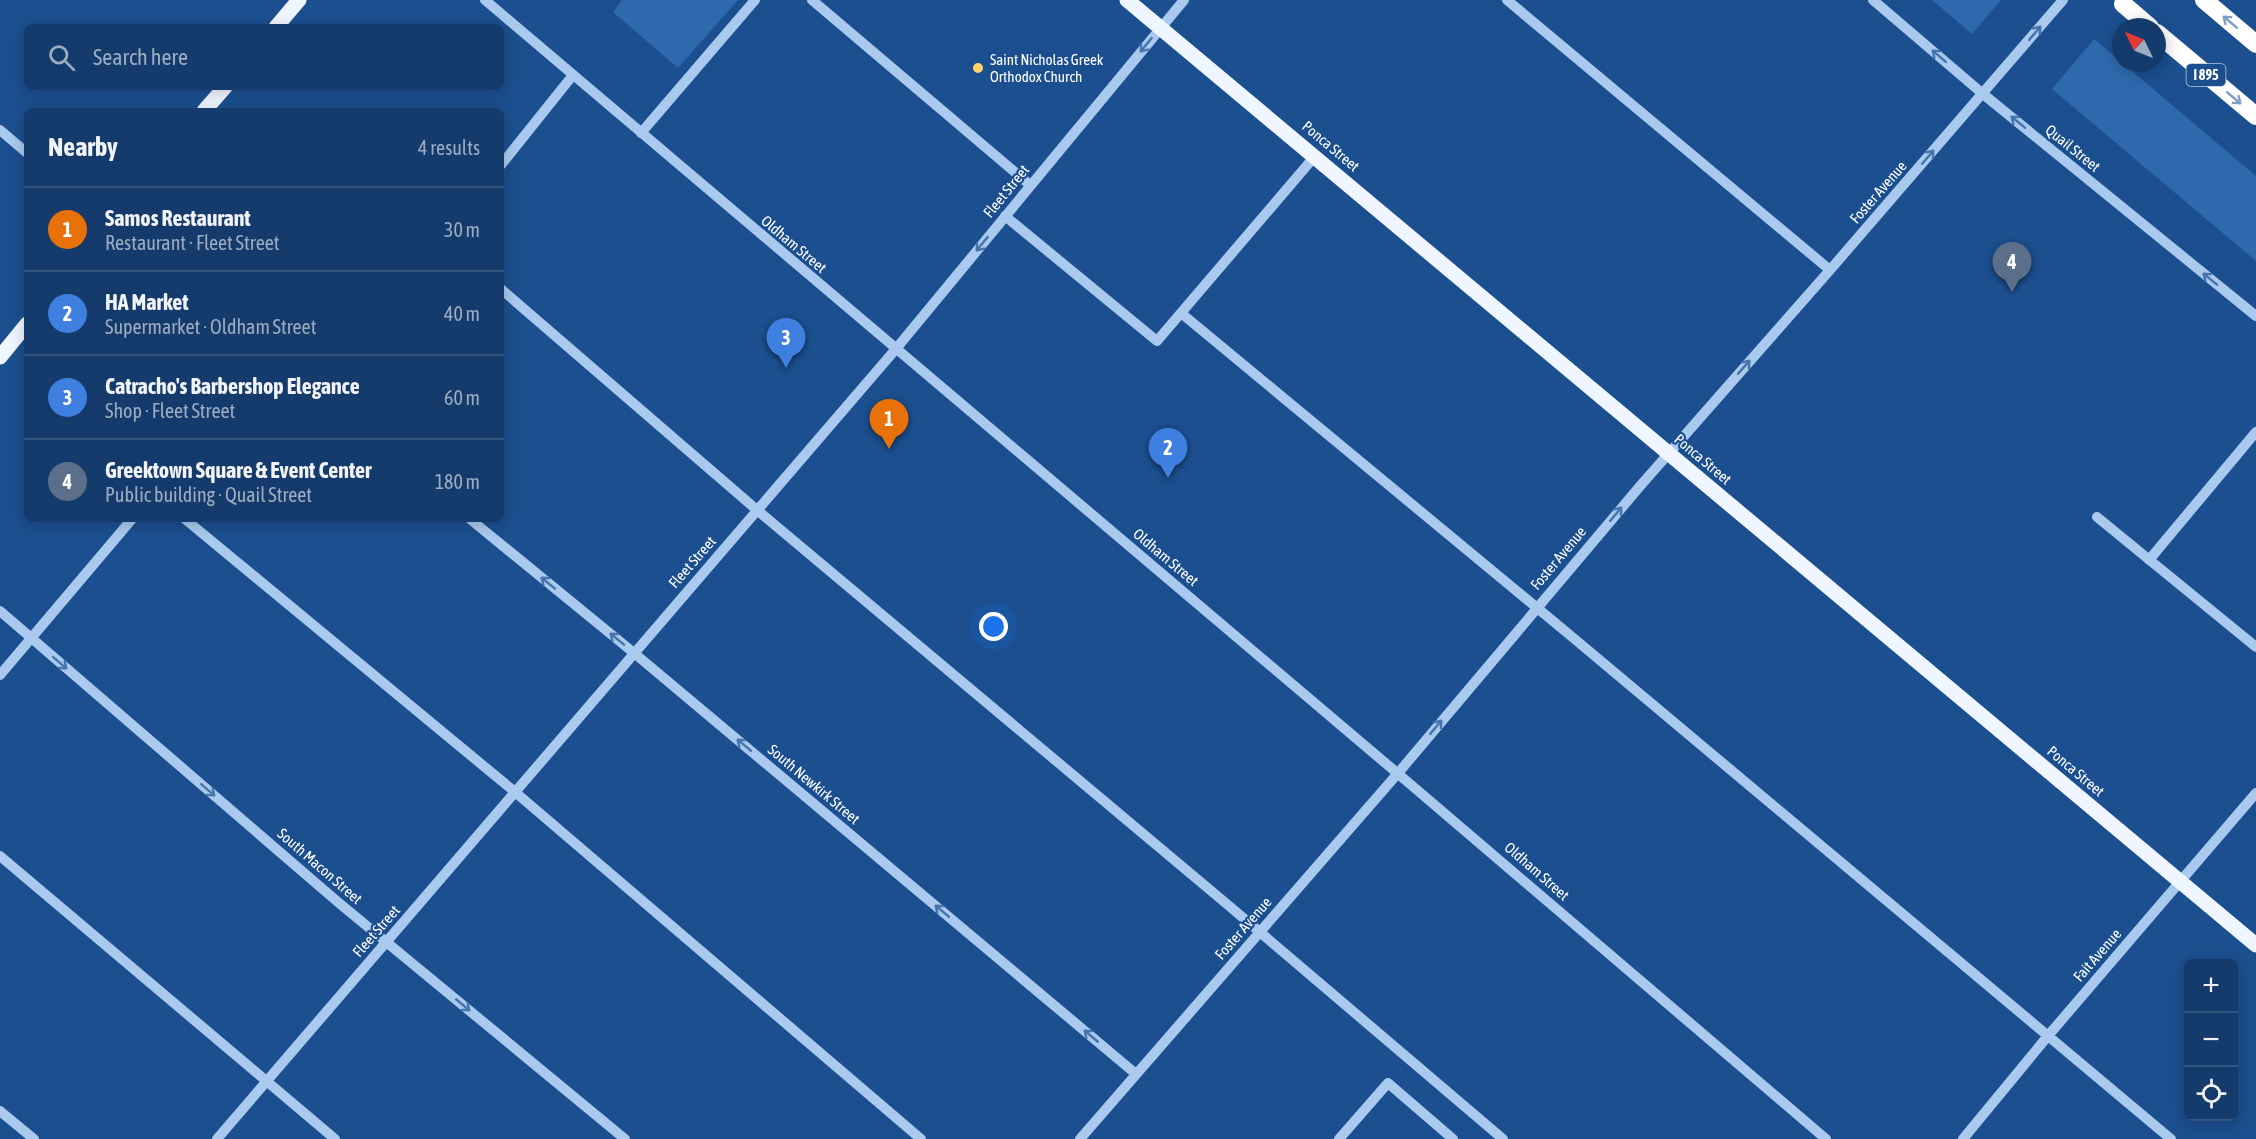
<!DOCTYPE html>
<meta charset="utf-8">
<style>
:root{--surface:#143b6b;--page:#214673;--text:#f1f3f6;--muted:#9dadc1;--line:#33557e;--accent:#e797bd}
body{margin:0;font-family:"Asap Condensed",sans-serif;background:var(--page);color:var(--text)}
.controls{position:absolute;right:18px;bottom:18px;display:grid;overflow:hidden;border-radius:9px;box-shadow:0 3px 15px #0003}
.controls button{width:54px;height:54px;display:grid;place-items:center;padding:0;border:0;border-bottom:2px solid var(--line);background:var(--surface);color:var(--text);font:30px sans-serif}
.compass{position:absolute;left:2112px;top:18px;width:54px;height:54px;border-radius:50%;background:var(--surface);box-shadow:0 3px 15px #0003;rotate:313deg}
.you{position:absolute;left:994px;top:627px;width:21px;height:21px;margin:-15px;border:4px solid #fff;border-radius:50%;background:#1a73e8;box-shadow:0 0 0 9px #1a73e833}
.badge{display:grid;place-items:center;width:39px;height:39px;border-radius:50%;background:var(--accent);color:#fff;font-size:20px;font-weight:700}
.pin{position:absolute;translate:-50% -50px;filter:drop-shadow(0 2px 3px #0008)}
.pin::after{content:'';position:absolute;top:32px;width:21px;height:18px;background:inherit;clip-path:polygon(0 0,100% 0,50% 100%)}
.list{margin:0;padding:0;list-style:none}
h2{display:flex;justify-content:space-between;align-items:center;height:78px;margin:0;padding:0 24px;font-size:26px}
h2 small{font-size:20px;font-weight:400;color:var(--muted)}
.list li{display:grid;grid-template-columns:39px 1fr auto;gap:18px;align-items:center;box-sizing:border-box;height:84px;padding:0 24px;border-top:2px solid var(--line)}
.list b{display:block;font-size:22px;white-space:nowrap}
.list p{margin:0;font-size:20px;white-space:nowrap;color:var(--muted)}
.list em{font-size:20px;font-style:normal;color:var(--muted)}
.icon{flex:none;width:33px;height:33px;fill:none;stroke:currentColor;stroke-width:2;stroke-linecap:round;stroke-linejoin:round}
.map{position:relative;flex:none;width:2256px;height:1139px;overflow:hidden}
.search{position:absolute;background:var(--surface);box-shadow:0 3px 15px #0003;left:24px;top:24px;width:480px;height:66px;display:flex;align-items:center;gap:15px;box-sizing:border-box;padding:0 21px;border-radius:9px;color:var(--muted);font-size:22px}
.panel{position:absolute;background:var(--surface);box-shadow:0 3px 15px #0003;left:24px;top:108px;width:480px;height:414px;border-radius:9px}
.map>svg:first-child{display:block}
.green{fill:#2e69ad}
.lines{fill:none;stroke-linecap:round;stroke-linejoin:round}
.minor{stroke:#a9c9ee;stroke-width:10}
.major{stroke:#f0f6ff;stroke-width:15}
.highway{stroke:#fff;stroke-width:18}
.oneway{stroke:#829ec1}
.oneway2{stroke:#4674ac}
.poi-dot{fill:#ffd166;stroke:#1b4f8f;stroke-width:2}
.labels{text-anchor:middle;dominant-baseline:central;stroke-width:4.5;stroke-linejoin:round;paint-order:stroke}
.shield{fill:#1b4f8f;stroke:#bbcadd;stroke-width:1.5}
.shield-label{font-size:14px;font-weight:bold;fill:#fff}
.poi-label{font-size:15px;fill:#fff;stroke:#1b4f8f;text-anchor:start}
.street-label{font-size:15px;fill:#fff;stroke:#1b4f8f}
</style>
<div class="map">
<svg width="2256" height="1139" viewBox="0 0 2256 1139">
<rect width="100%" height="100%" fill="#1b4f8f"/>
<path class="green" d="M622,0H738L678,68L613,12Z
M1932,0H2001L1972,34Z
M2094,39L2256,176V261L2052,89Z"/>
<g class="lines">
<path class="minor" d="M485,0C932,380 1381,757 1826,1139
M812,0L1030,185
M1507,0L1830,270
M1873,0L1983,94L2256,316
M0,130L27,153
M641,133L755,0
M501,165L573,75
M1005,216L1157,341L1315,156
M501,289L757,510L1228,905L1503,1139
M1181,313L1577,641L2171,1139
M2097,517L2256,647
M185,519L515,792L921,1139
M470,519L634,653L1136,1074
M2149,560L2256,432
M0,611L339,903L625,1139
M0,675L132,519
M0,856L335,1139
M0,1111L34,1139
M217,1139L895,350L1184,0
M1080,1139L1399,772L1641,485L1830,270L2063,0
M1339,1139L1388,1083L1453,1139
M1963,1139L2047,1037L2256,793"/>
<path class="major" d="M1127,0L2256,945
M276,27L299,0
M204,111L225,87
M0,357L27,324"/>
<path class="highway" d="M2204,0L2256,44
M2123,4L2150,27
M2157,33L2256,116"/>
</g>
<defs><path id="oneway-shaft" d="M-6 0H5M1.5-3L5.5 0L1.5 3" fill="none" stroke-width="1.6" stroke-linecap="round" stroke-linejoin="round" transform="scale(1.5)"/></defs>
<g class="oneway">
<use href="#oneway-shaft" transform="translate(2230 22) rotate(-140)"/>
<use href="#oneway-shaft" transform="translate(2234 98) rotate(40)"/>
</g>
<g class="oneway2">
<use href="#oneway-shaft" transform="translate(2035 33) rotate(-50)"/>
<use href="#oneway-shaft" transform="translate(1146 45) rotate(129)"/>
<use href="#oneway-shaft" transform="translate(1939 56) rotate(-139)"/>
<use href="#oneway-shaft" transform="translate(2018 122) rotate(-141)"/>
<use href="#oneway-shaft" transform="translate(1928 157) rotate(-49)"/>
<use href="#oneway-shaft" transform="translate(982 244) rotate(129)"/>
<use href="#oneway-shaft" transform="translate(2210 279) rotate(-141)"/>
<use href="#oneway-shaft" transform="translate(1744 367) rotate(-49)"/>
<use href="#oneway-shaft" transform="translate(1616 514) rotate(-50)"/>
<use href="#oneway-shaft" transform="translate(548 583) rotate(-141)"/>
<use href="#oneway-shaft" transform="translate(617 639) rotate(-141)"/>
<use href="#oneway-shaft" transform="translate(60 663) rotate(41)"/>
<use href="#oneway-shaft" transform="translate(1436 727) rotate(-50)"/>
<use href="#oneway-shaft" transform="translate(744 745) rotate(-140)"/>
<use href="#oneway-shaft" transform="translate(208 790) rotate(41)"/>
<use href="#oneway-shaft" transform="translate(942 911) rotate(-140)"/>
<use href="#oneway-shaft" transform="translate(463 1005) rotate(40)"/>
<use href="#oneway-shaft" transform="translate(1091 1036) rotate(-140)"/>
</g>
<circle class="poi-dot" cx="978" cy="68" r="6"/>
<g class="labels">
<rect class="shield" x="2186.5" y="64" width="39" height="22" rx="4.5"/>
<g class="shield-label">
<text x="2206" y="75">I 895</text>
</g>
<g class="poi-label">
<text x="990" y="59">Saint Nicholas Greek<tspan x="990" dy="17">Orthodox Church</tspan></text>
</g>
<g class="street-label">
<text transform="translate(1331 146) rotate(40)">Ponca Street</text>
<text transform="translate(2073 148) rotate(39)">Quail Street</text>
<text transform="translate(1006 191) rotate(-51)">Fleet Street</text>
<text transform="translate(1878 192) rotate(-49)">Foster Avenue</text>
<text transform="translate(794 244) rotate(40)">Oldham Street</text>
<text transform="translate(1703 459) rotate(40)">Ponca Street</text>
<text transform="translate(1166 557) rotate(40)">Oldham Street</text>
<text transform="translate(1558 558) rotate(-50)">Foster Avenue</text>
<text transform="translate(692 562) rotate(-49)">Fleet Street</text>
<text transform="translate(2076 771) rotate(40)">Ponca Street</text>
<text transform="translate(814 784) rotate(40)">South Newkirk Street</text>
<text transform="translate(320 866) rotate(41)">South Macon Street</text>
<text transform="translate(1537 871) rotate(41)">Oldham Street</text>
<text transform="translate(1243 928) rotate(-49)">Foster Avenue</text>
<text transform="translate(376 931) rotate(-49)">Fleet Street</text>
<text transform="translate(2097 955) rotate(-49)">Fait Avenue</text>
</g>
</g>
</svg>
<div class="controls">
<button>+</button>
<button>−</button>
<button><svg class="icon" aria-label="locate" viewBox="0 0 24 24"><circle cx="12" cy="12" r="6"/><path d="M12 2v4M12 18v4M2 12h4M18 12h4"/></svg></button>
</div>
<svg class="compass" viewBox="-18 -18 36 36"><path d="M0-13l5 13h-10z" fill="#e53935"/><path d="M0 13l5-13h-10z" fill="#9dadc1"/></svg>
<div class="you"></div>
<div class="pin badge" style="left:889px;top:449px;background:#e8710a">1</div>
<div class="pin badge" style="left:1168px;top:478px;background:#3f7fe0">2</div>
<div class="pin badge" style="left:786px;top:368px;background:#3f7fe0">3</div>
<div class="pin badge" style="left:2012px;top:292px;background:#5c6f8a">4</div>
<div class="search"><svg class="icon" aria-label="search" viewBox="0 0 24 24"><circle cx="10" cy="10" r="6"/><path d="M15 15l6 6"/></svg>Search here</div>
<section class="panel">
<h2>Nearby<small>4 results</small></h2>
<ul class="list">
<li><span class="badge" style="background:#e8710a">1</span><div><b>Samos Restaurant</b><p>Restaurant · Fleet Street</p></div><em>30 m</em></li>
<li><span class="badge" style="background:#3f7fe0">2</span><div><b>HA Market</b><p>Supermarket · Oldham Street</p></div><em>40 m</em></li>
<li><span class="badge" style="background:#3f7fe0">3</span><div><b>Catracho's Barbershop Elegance</b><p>Shop · Fleet Street</p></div><em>60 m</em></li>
<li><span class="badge" style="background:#5c6f8a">4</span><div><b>Greektown Square &amp; Event Center</b><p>Public building · Quail Street</p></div><em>180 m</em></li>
</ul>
</section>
</div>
